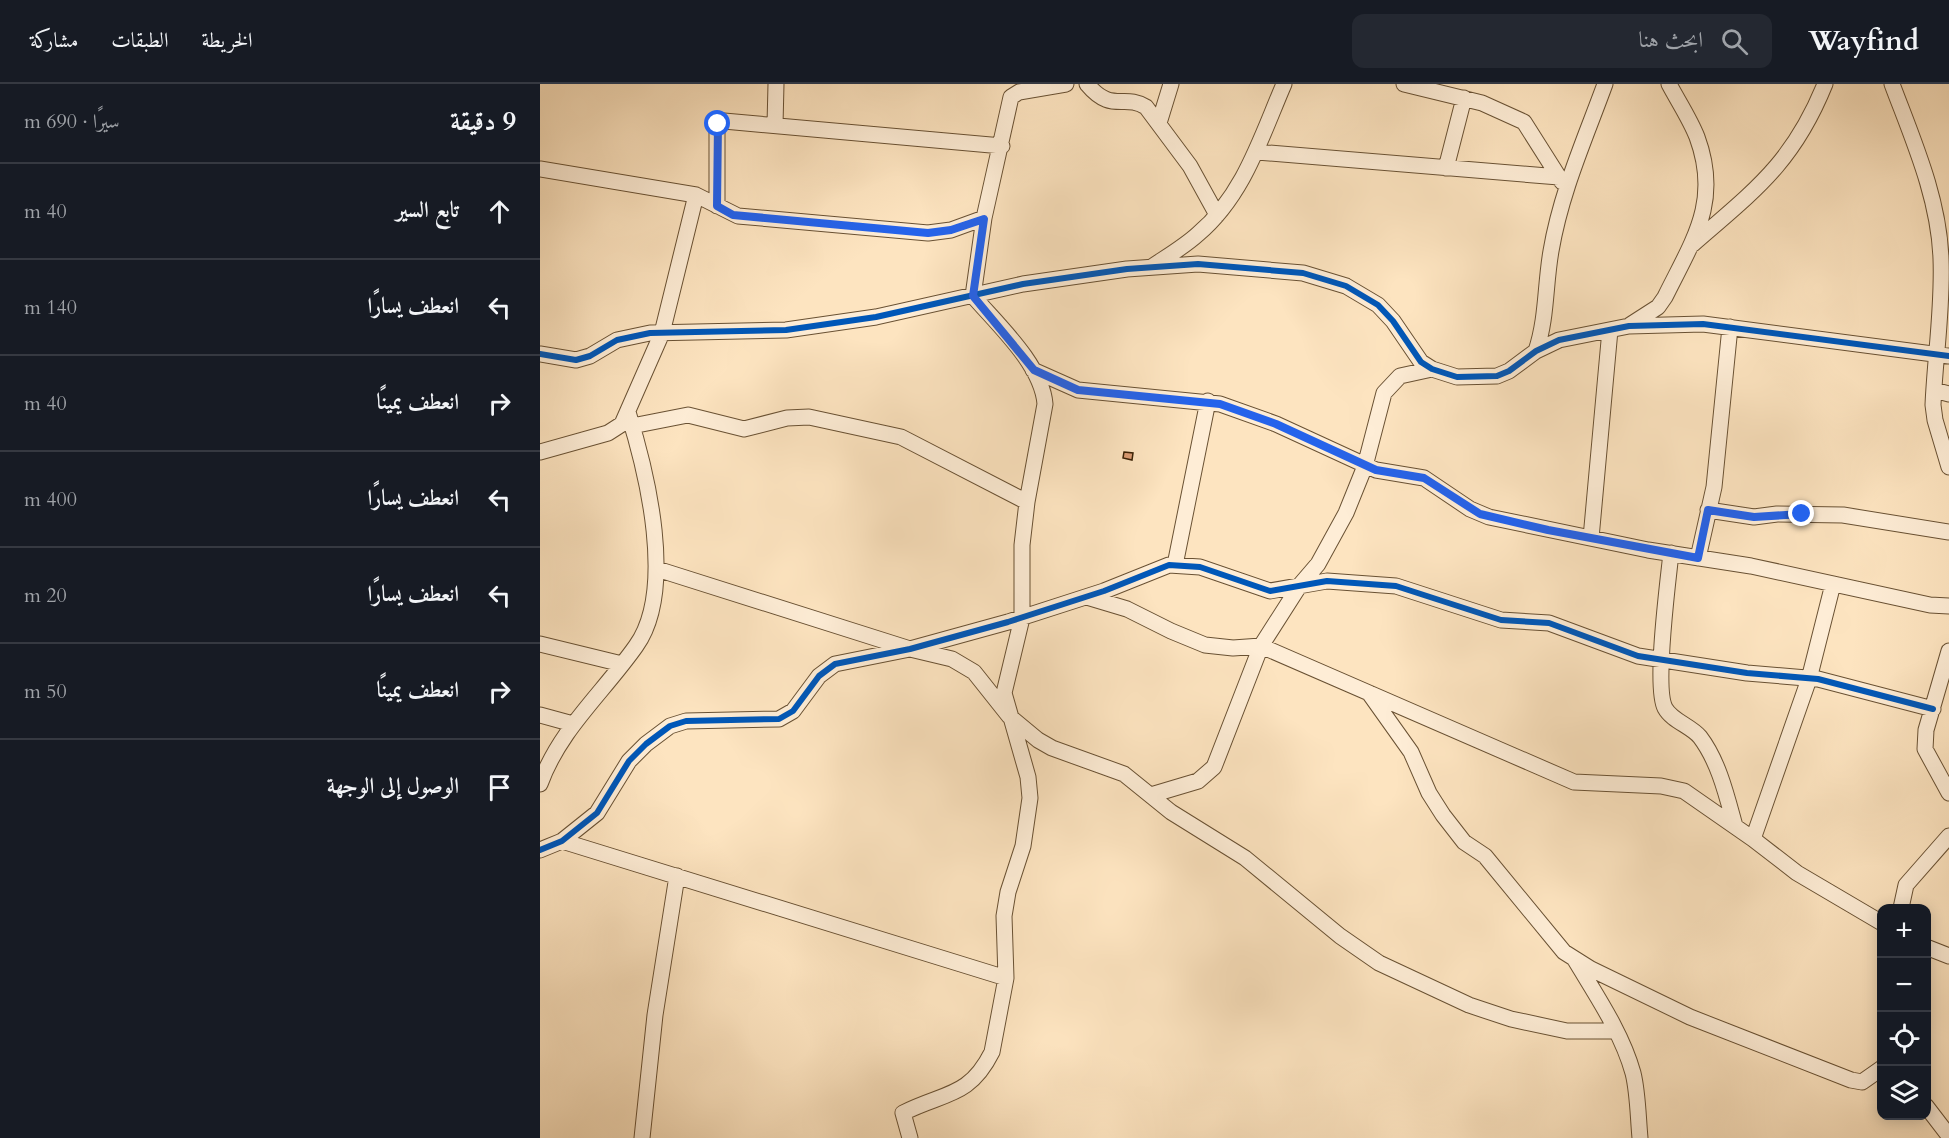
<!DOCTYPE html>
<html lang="ar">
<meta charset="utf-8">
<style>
:root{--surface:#171b24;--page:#242831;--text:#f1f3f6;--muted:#9ea1a6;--line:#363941}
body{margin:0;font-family:Cardo,Amiri,serif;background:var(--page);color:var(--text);direction:rtl}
.controls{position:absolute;right:18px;bottom:18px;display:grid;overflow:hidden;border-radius:12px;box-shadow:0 3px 15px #0003}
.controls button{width:54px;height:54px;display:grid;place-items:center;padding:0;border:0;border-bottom:2px solid var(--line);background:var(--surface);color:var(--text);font:30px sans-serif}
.stop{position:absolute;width:18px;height:18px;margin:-14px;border:4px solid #2563eb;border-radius:50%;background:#fff}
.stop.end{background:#2563eb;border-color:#fff;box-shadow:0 2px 6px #0008}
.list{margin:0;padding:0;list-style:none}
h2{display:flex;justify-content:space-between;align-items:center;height:78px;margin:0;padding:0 24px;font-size:26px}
h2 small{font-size:20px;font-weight:400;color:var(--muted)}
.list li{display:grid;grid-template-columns:39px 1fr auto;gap:18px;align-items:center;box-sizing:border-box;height:96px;padding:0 24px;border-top:2px solid var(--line)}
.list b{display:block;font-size:22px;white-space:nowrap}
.list em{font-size:20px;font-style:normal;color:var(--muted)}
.icon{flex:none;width:33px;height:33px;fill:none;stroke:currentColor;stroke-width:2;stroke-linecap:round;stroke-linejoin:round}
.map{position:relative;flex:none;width:1409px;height:1054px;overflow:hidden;direction:ltr}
header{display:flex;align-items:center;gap:36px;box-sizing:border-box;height:84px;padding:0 30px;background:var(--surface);border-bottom:2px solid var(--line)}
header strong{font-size:28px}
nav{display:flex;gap:33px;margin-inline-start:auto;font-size:21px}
.search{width:420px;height:54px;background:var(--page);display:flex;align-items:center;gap:15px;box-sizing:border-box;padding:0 21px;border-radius:12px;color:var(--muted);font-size:22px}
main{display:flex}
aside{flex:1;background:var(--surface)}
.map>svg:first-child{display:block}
.building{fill:#dc9c74;stroke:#382004;stroke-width:1.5}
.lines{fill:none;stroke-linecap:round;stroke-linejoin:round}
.minor-casing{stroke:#695133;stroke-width:17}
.minor{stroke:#feedd6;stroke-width:15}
.cycleway-casing{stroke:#feedd6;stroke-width:10}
.cycleway{stroke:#0057b8;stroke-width:6}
.route{stroke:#2563eb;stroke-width:8}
</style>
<header>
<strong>Wayfind</strong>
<div class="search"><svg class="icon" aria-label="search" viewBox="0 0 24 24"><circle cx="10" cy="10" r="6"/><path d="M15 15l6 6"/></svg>ابحث هنا</div>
<nav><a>الخريطة</a><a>الطبقات</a><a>مشاركة</a></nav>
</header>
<main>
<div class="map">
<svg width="1409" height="1054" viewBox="0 0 1409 1054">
<rect width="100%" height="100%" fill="#fde4c0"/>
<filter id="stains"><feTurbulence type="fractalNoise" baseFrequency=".00333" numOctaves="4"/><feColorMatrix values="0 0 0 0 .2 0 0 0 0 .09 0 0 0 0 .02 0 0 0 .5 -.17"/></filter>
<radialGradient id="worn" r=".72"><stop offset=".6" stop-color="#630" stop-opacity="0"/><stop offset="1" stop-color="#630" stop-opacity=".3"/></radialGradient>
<path class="building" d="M584,368L593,369L592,376L583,374Z"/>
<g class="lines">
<defs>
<path id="minor" d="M547,0C572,30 584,9 606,23L650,82L677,131
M864,0L942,19L984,38L1022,98
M1352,0C1373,56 1399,114 1401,175C1403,224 1395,273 1393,321L1395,336L1409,383
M619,39L631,0
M235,41L236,0
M717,68L1019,93
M906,84L924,14
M0,85L156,111L198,132L388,149L411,146L444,134
M177,122V44L184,37L462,62
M1153,160C1215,106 1253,79 1285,0
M613,182C628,172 645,162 658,150C704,111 721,53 744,0
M1090,241L1118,223L1125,213C1153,156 1181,118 1157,53C1150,35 1138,17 1129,0
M996,267C1007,234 1005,201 1011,167C1021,108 1045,55 1065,0
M0,270L36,276L50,272L77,256L110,249L246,246L336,233L483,200L587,185L658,180L763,189L806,202L838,221L853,237L881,278L892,285L917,293L957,292L969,287L996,267L1019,256L1089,242L1163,240L1409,272
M493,286L538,306L680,320L736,340L836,386L884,394L930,425L949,433L1108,466L1211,482L1390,521L1409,522
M1394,306L1409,310
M92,342L148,331L204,345L247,334L269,333L361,353L487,418
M0,368L68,349L82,340L122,249L156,111
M1168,426L1214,433L1237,430L1303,431L1409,448
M1051,454L1070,246
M1131,469C1128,498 1114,603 1125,624C1132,637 1151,642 1160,653C1179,678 1187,713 1195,742
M1158,474L1174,403L1190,243
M635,481L668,317
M117,485L370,565L412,575L434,588L469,632L498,656L512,664L584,690L631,728L705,774L800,852L839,879L929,921L971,935L1027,947H1076
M547,513L587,525L631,547L665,561L693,564L721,562L1034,698L1121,702L1144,707L1213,755L1257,789L1342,839
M0,560L82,580
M1409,567L1386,646L1385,665L1409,709
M829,609L871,668L889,709L903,731L924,758L945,772L1024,868L1051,885L1150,933L1311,996L1322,998L1342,984
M0,631L33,640
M0,700C20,645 63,609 96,562C136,506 107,389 88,328
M611,711L658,697L674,683L721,562L760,501L778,480L806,429L825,382L844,309L860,292L892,285
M1213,755L1269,595L1293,500
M22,757L466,894
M0,766L22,757L57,729L89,677L106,660L130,642L146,637L239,635L253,627L279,592L295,580L370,565L468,538L564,507L629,481L660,483L730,507L787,497L856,502L961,536L1009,539L1098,572L1207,589L1278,595L1393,625
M1361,824L1366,801L1409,752
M1386,863L1409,872
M1035,876C1056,911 1082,949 1093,989C1098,1009 1098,1033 1100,1054
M1386,1022L1409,1052
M102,1054L115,931L137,792
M370,1054L363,1029C404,1008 429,1014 452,968L466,894L464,832L468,808L483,762L490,714L488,693L464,609L482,534V461L487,418L505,320C502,281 458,241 433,212L444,134L471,13L479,8L526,0"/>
</defs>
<use href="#minor" class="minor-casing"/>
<use href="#minor" class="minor"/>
<defs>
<path id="cycleway" d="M0,270L36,276L50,272L77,256L110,249L246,246L336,233L483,200L587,185L658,180L763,189L806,202L838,221L853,237L881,278L892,285L917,293L957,292L969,287L996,267L1019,256L1089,242L1163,240L1409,272
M0,766L22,757L57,729L89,677L106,660L130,642L146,637L239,635L253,627L279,592L295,580L370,565L468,538L564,507L629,481L660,483L730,507L787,497L856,502L961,536L1009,539L1098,572L1207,589L1278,595L1393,625"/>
</defs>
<use href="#cycleway" class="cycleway-casing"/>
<use href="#cycleway" class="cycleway"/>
</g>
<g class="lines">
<path class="route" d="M178,40L177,122L193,131L388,149L411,146L444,135L433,212L494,286L538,306L680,320L736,340L836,386L884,394L940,430L1008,446L1158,474L1168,426L1214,433L1262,430"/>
</g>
<rect width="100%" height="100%" filter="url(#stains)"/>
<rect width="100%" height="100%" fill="url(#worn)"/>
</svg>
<div class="controls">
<button>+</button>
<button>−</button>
<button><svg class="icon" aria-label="locate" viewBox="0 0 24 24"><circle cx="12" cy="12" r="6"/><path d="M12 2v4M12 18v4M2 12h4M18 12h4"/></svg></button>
<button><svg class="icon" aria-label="layers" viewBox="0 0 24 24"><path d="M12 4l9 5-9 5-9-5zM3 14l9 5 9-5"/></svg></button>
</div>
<div class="stop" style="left:178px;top:40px"></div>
<div class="stop end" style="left:1262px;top:430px"></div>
</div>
<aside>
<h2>9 دقيقة<small>سيرًا · 690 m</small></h2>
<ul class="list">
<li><svg class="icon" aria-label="ahead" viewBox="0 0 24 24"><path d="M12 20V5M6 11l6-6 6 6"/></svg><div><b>تابع السير</b></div><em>40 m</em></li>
<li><svg class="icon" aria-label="left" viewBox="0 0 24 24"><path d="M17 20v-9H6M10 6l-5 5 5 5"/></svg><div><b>انعطف يسارًا</b></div><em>140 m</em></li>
<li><svg class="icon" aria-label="right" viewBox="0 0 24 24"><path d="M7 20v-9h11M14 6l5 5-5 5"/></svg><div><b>انعطف يمينًا</b></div><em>40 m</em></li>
<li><svg class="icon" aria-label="left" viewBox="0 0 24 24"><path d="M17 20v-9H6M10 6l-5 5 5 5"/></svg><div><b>انعطف يسارًا</b></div><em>400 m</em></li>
<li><svg class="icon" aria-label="left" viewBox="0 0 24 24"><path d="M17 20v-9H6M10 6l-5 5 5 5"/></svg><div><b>انعطف يسارًا</b></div><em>20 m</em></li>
<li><svg class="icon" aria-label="right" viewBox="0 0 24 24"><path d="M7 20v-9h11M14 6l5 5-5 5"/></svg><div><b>انعطف يمينًا</b></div><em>50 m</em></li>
<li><svg class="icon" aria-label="arrive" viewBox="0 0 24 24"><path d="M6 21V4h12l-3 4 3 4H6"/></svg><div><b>الوصول إلى الوجهة</b></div></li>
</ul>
</aside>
</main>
